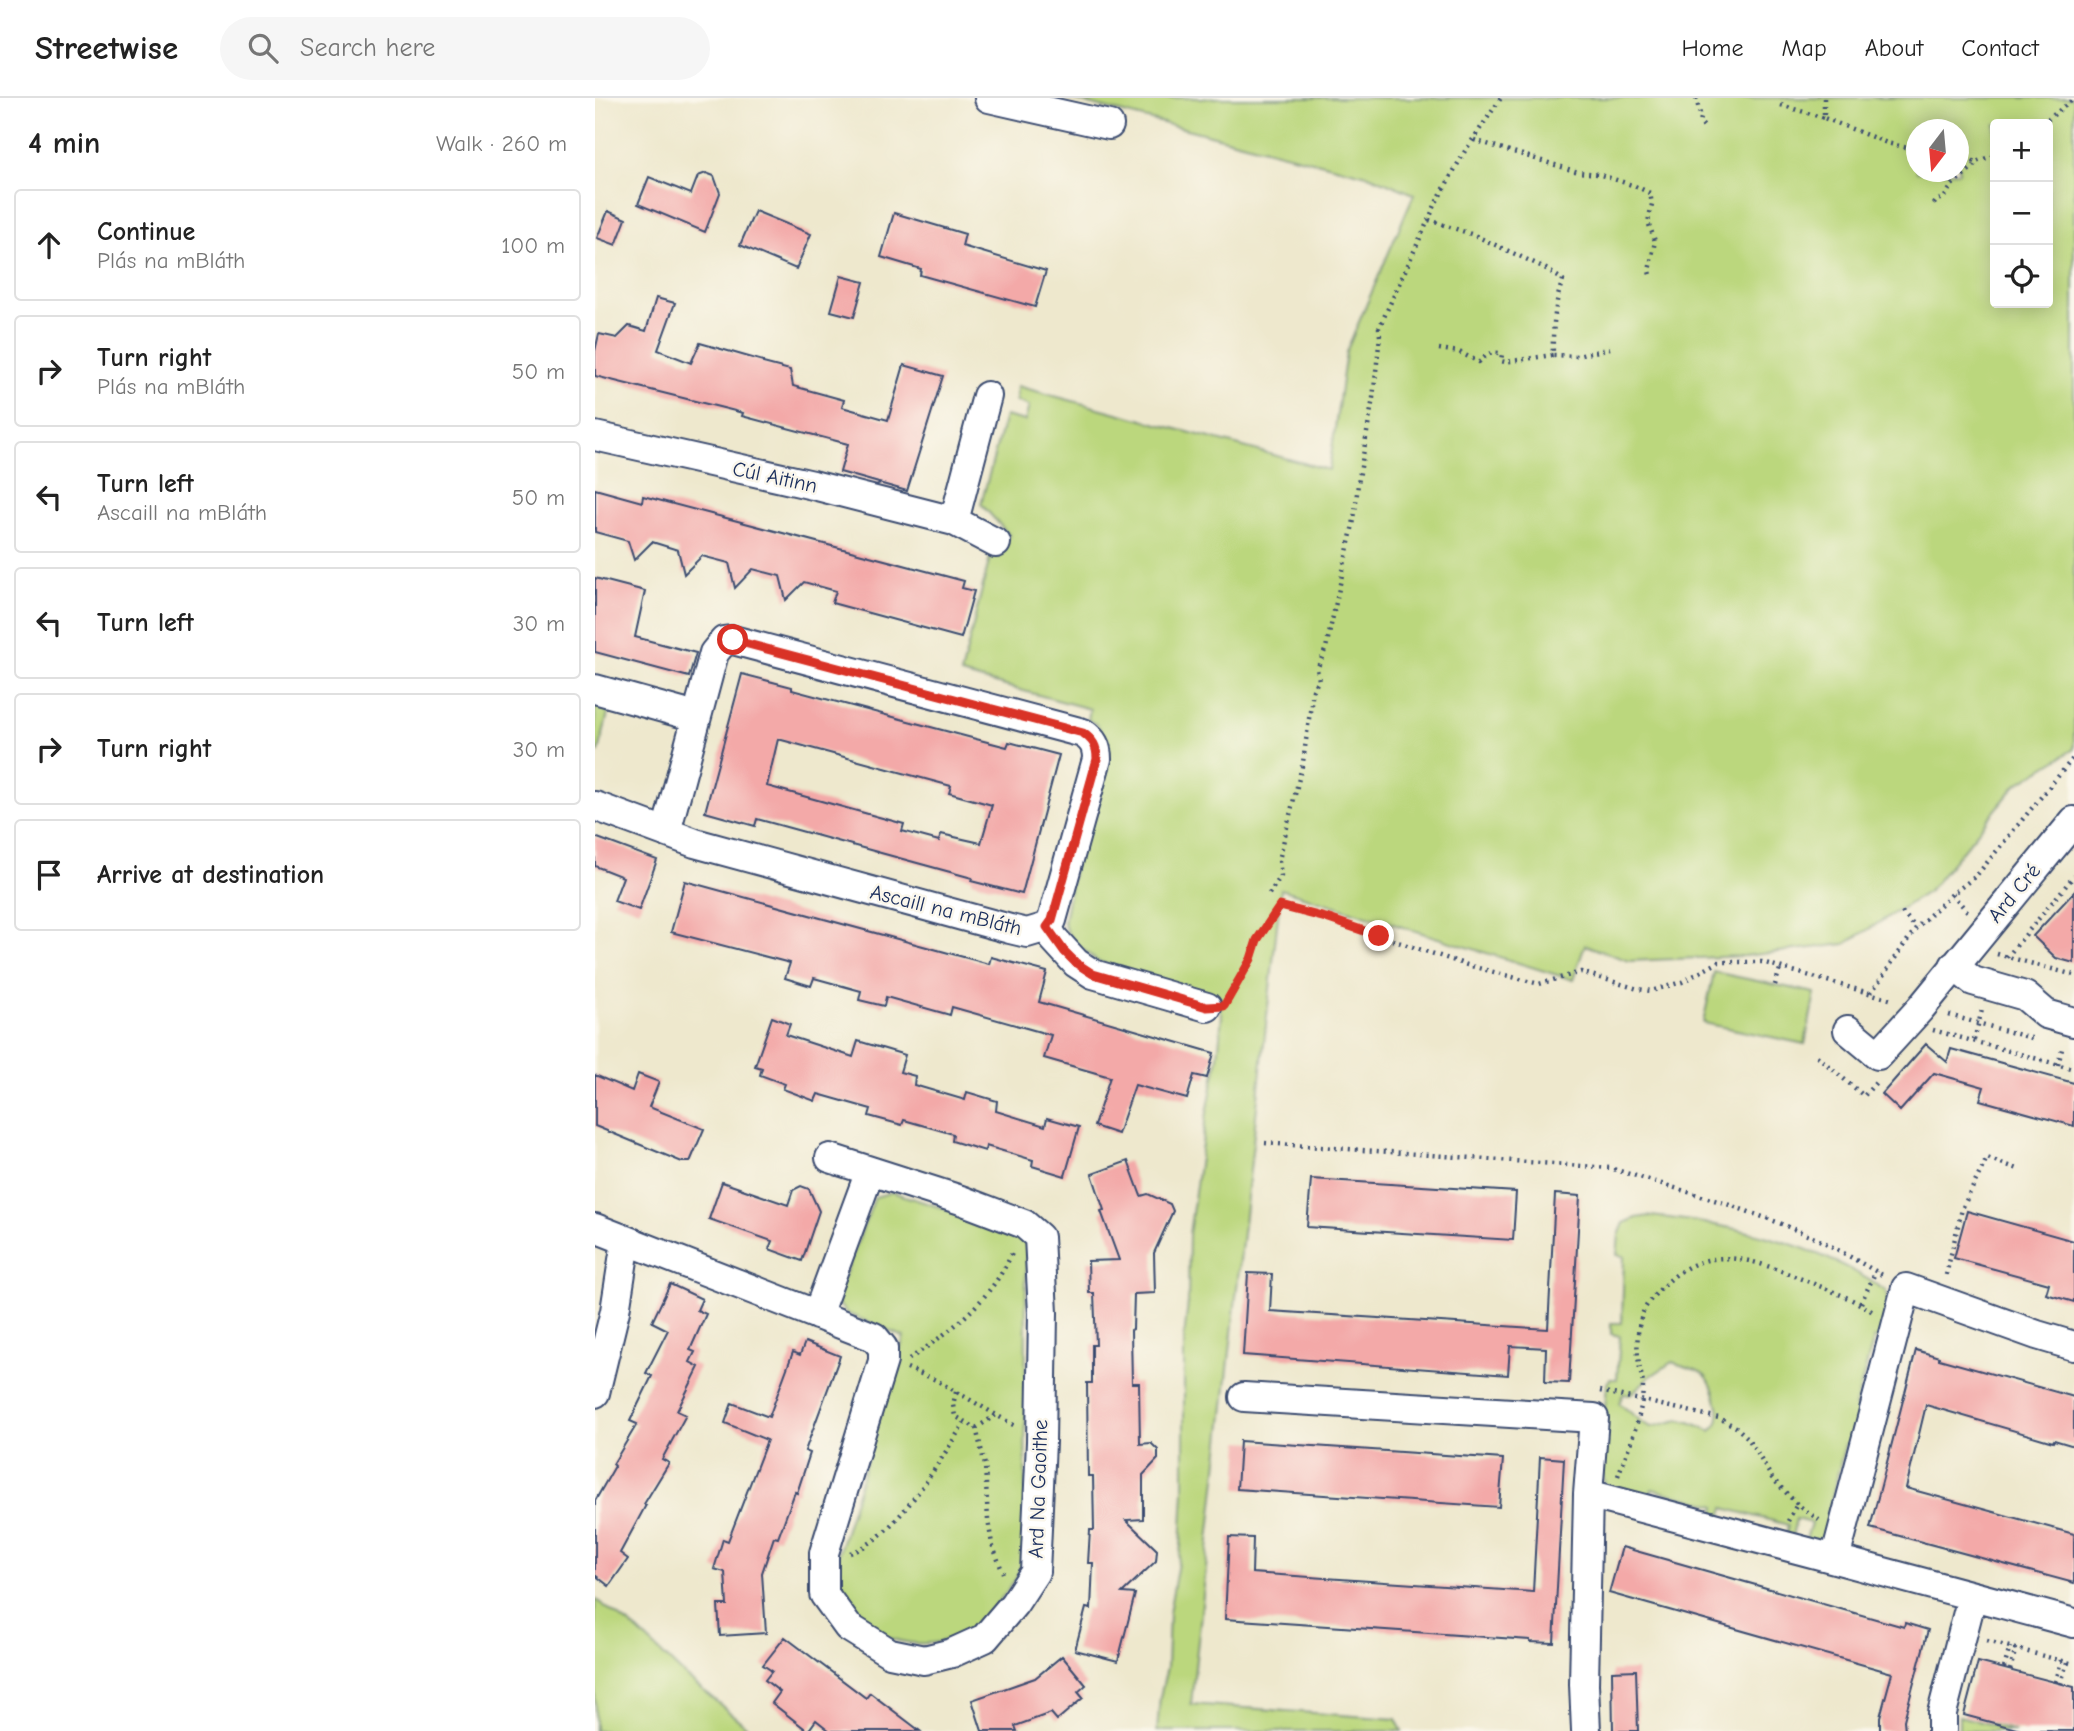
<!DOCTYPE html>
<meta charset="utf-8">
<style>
:root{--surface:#fff;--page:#f6f6f6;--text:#222;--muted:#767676;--line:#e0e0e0}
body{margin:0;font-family:"Comic Neue",sans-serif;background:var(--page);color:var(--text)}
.controls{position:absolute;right:21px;top:21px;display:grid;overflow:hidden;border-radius:7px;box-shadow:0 4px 18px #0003}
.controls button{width:63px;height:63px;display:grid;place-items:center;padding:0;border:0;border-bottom:2px solid var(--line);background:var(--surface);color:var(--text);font:35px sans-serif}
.compass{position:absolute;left:1311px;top:21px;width:63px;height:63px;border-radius:50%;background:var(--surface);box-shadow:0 4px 18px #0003;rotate:196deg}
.stop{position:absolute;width:21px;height:21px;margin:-16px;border:5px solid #d93025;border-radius:50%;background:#fff}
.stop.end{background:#d93025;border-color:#fff;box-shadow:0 2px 7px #0008}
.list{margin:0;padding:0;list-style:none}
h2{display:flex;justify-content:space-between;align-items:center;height:91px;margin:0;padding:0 28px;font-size:30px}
h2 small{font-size:23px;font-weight:400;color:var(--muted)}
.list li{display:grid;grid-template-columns:46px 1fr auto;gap:21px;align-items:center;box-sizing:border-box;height:112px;margin:0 14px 14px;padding:0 14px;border:2px solid var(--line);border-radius:7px}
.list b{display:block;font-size:26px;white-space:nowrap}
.list p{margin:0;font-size:23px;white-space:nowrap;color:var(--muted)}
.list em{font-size:23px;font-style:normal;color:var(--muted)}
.icon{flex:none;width:38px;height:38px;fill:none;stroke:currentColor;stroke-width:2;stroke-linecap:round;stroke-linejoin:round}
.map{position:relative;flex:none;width:1479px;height:1633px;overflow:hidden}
header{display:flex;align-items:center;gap:42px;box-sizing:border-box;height:98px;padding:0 35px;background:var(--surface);border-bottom:2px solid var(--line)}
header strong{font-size:33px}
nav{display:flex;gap:38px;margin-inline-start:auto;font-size:24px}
.search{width:490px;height:63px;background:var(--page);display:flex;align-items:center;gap:18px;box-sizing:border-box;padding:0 24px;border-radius:38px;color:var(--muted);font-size:26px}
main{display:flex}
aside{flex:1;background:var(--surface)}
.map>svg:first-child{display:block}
.green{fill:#bbd77d;stroke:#6b836e;stroke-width:2;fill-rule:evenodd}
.building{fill:#f3a9a8;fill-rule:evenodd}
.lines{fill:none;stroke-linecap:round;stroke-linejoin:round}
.minor-casing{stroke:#3b4b6f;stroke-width:32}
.path{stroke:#3b4b6f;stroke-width:4.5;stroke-dasharray:2 5;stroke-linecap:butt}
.minor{stroke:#fff;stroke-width:28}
.route{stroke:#d93025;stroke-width:9}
.labels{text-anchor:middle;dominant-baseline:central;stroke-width:5;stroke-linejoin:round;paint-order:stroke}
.street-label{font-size:21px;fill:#1b2f5e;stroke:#fbf7ec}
</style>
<header>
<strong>Streetwise</strong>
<div class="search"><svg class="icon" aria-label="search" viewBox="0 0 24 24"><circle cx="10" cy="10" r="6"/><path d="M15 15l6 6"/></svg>Search here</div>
<nav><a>Home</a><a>Map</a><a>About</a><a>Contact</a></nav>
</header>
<main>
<aside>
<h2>4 min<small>Walk · 260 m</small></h2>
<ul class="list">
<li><svg class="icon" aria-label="ahead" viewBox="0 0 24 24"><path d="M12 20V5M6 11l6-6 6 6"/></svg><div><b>Continue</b><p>Plás na mBláth</p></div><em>100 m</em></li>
<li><svg class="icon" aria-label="right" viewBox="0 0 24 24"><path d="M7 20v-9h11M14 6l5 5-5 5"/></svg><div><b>Turn right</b><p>Plás na mBláth</p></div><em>50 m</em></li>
<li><svg class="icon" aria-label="left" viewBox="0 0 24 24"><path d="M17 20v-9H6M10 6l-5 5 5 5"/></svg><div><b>Turn left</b><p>Ascaill na mBláth</p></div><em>50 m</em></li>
<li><svg class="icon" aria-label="left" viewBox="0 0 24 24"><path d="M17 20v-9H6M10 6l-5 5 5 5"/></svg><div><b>Turn left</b></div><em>30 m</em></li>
<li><svg class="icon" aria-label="right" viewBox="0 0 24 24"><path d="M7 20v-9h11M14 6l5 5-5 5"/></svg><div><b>Turn right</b></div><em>30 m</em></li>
<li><svg class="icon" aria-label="arrive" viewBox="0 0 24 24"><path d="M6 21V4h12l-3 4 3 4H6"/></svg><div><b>Arrive at destination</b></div></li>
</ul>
</aside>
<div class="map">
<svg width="1479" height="1633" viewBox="0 0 1479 1633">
<rect width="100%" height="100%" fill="#fbf7ec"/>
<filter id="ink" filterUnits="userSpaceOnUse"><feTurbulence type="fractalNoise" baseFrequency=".0143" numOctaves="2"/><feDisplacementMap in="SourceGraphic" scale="14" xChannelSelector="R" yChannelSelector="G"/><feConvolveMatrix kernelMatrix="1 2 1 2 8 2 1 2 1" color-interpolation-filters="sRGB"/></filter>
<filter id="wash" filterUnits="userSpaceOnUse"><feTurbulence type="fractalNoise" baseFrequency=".00686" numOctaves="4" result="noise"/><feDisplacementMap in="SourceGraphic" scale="28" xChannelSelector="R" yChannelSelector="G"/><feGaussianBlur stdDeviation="1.57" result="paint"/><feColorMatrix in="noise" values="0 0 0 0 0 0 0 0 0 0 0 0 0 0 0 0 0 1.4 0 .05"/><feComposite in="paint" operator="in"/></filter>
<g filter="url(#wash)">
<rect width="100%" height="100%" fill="#eee8cd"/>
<path class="green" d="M470,0H1479V651L1421,687L1334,793L1250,846L1149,858L1034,863L990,847L978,882L686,791L596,1606L801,1621L807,1633H562L565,1599L572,1569L574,1515L586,1448L589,1393V1241L593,1204L594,1136L610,1025L623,959L627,917L622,900L502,863L479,844L470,830L469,823L505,631L501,626L493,622L495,611L366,576L395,459H405L414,437L386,406L410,318L430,323L434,308L421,303L422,288L734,372L751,254L819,96L776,78ZM1400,26H1453V205H1400ZM1322,32H1364V74H1322Z
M0,607L14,611L4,654L0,653Z
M1119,874L1220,895L1210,946L1108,925Z
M297,1094L419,1133L430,1142L431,1150L430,1439C429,1451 428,1464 423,1476C420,1484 413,1491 408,1498C399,1509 391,1521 379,1529C341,1555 287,1550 258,1514C241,1492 239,1495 240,1467L309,1239L251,1215L243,1205L245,1190L280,1099Z
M1055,1118C1138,1126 1222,1145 1291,1193L1295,1211L1287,1242L1279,1240L1260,1309L1269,1311L1259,1348L1250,1346L1233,1415L1242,1417C1233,1437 1235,1445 1211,1441L1216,1425L1201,1421L1197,1438L1191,1437L1193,1427L1129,1410L1126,1419L1119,1417L1121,1408L1057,1391L1053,1404L1012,1390C1001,1373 1011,1308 1012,1285L1015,1281H1022L1025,1238L1016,1236V1225H1027L1029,1158L1022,1157L1024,1137L1029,1125L1041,1120ZM1077,1264C1087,1268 1100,1270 1109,1276C1117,1282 1127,1315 1123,1324C1122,1328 1118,1330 1116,1333L1095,1324L1084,1322L1056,1329L1048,1325L1024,1305L1028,1296L1035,1297L1053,1280Z
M0,1501L43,1533L86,1574L157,1633H0Z
M1364,1618L1420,1633H1364Z"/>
<g id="blocks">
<path class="building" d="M111,75L119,78L125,95L110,134L43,106L54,79L96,96L103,78Z
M13,113L31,121L21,147L2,140Z
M160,113L216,136L201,171L145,147Z
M299,115L370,136L367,148L451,173L440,209L325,177L326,171L286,159Z
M246,178L269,184L259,219L236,213Z
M61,200L80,205L63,252L96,265L105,245L168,263V265L195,272L198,288L249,302L247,309L293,322L309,267L348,278L312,393L245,374L253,346L147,318L148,315L0,278V253L4,236L22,240L34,228L51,233Z
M0,391L47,404L48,398L369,483L367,490L379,493L366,540L237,505L241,493L209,484L191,502L185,478L158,471L140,490L134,465L107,458L89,476L83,452L57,444L39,462L33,443L0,434Z
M0,480L50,493L40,539L101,555L94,579L0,554Z
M147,576L197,589V592L377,640L412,649L414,644L464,657L427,796L376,783L377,780L162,721L160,728L110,714ZM183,641L356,688L354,695L397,707L386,745L346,736L344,743L307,733L309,726L172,688Z
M0,739L62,762L44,812L19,803L28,779L0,768Z
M90,783L394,866L396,859L452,874L444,904L619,955L612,980L599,977L592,1001L540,987L523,1036L499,1028L515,979L449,960L456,937L357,909L355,917L291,899L289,908L264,902L266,893L219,880L216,888L190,880L195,865L76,834Z
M1479,794V865L1461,860L1438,838Z
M177,919L195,926L191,937L258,959L263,943L310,957L305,974L320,978L319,987L370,1002L372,994L402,1003L401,1013L450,1028L452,1020L484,1029L470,1078L437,1068L438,1062L391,1048L390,1053L357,1043L358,1036L309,1022L307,1027L274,1018L276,1011L223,996L220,1003L188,991L190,986L165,977L167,970L160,968Z
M1331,946L1352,964L1356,951L1479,985V1028L1385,1002L1389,989L1339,975L1305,1013L1287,996Z
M43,976L64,984L54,1009L109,1031L95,1064H87L0,1028V977L37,993Z
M533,1063L546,1098L553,1096L575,1106L578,1113L559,1155L560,1195L539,1196L538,1231L536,1232L537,1285H544L545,1346L556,1345L563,1352V1361L548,1377V1421L531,1422L562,1452L561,1463L527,1495L540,1496L523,1563L480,1552L491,1510L496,1511L498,1465H493L495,1432H499L498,1378H493L492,1285H497V1247H501L499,1195H494L493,1163L524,1162L506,1113L509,1112L497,1076Z
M716,1081L921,1094L918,1142L712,1129Z
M127,1084L193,1107L198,1092L206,1088L214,1091L224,1113L207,1163L174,1151L177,1143L114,1121Z
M960,1096L985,1098L974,1285L950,1284L951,1250L915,1248L913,1277L648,1257L653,1175L677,1176L675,1213L953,1231Z
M1372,1113L1479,1143V1204L1451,1196L1454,1186L1359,1160Z
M75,1186L107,1201L102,1212L111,1216L95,1252L100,1254L95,1264L104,1269L82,1313L91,1317L67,1361L74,1365L49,1406L51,1407L25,1455L33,1461L14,1488L0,1477V1403L20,1368L18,1366L42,1326L35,1323L57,1278L51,1275L73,1232L57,1224Z
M210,1244L245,1258L210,1353L215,1355L202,1395L200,1394L183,1440L179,1439L167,1475L171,1535L125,1538L123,1507H132L130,1474L119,1471L128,1441L133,1443L172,1342L130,1325L137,1305L174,1319L198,1254L205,1257Z
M1321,1252L1344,1259V1261L1479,1299V1348L1459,1342L1458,1344L1331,1307L1311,1390L1479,1436V1485L1275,1430Z
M645,1343L908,1361L904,1409L642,1391Z
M945,1359L969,1361L959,1545L935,1544V1542L630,1521L634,1439L658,1440L657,1475L938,1494Z
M1027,1449L1309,1529L1310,1525L1333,1532L1309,1622L1310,1633H1285V1619L1297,1575L1014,1495Z
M190,1539L271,1600L275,1595L325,1633H235L221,1622L213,1633L177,1605L185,1594L170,1582L177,1573L168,1567Z
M467,1558L491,1587L483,1594L488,1600L462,1622L456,1615L420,1628L422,1633H387L377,1602L440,1580Z
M1383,1564L1479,1589V1633H1429L1369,1617Z
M1041,1572L1043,1633H1018L1017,1573Z"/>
</g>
</g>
<g filter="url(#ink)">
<use href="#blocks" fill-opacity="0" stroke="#3b4b6f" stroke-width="2"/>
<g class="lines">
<defs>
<path id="minor" d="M394,0L514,27
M0,338L218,387L359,423L401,445
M359,423L392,298
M0,591L101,619
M0,708L100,745L415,831L432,835L452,829
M71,734L119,555L129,543L138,542L488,635C498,642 502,648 502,661L457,822L452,829
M452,829L459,841L481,865L498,876L612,909
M1359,868L1378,883L1430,898L1451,916L1479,924
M1253,932L1283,957L1325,911L1479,723
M0,1130L279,1239L288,1250V1263L229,1455V1496L253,1529L295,1555L329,1562L357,1555L390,1540L419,1506L440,1474L446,1344L448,1215L444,1139L429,1126L366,1102L235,1060
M222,1217L275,1073
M1479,1248L1442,1237L1311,1190L1240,1461L1479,1525
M0,1295L20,1213L31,1143
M649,1299L999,1320L993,1396
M991,1633L989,1586L993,1396L1240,1461
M1347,1633V1615L1377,1499"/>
</defs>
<use href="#minor" class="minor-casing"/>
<path class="path" d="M1101,0L1106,20L1105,24L1110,30
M1229,0V20L1292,45L1322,52
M1186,7L1229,20
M1447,26L1475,4L1478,0
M879,42L983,74L1003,76L1040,88L1055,95L1057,106L1053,124L1060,143L1054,173L1056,181
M1364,59L1381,64
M1339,106L1342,102L1349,100L1357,87L1379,68L1381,64L1400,57
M834,122L879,137L948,169L968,182C960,201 957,236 958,257L983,258L1015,250
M844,251L864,254L884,264C890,258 897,252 907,256L906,263L910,264L958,257
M674,796L686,778L684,762L708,664L718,592L724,582L722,571L731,550L759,422L763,386L778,300L785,238L784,230L842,103L870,53L906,0
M1357,796L1373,814
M1307,814L1321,830
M1402,856L1479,877
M1412,859L1479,778
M1180,887L1186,868
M1276,895L1321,830L1357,796L1381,778L1479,659
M634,901L656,861L662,842L685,808L731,820L872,867L944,886L986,874L1043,891L1056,893L1087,884L1124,864H1167L1298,902
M1354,917L1440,941
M1338,932L1479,971
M1379,942L1387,912
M1222,958L1269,998L1282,983
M1463,967L1468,947
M670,1045L1015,1070L1129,1105L1182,1124L1229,1144L1289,1178
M1351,1177L1367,1111L1392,1060L1426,1072
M1266,1205L1281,1173
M314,1261C357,1233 397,1201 418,1153
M312,1270L341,1282L422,1329
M1005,1293L1124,1320L1141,1329L1153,1340L1177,1380L1202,1406L1224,1422
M361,1294L358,1307L360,1318L381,1330L401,1317
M381,1330L390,1367L393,1422L397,1446L408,1475
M1023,1378C1034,1347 1048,1319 1048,1286C1047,1279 1045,1272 1044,1265C1041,1249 1042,1227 1049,1212C1055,1200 1067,1189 1077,1180C1122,1142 1170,1167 1217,1185C1238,1194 1260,1201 1279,1215
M1193,1423L1202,1406
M255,1455C300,1441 344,1364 369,1325
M1392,1543L1479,1566
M1409,1570L1415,1549
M1415,1572L1421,1550
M1461,1584L1466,1562
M1466,1586L1472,1564"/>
<use href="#minor" class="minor"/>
</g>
</g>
<g class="lines" filter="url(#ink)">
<path class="route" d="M138,542L488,635C498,642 502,648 502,661L457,822L452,829L469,853L481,865L498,876L612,909L629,908L656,861L662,842L685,808L731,820L784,838"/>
</g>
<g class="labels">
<g class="street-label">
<text transform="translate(180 379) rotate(12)">Cúl Aitinn</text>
<text transform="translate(1419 795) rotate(-50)">Ard Cré</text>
<text transform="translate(351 812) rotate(14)">Ascaill na mBláth</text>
<text transform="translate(443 1391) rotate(-88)">Ard Na Gaoithe</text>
</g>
</g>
</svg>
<div class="controls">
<button>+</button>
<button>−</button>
<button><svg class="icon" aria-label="locate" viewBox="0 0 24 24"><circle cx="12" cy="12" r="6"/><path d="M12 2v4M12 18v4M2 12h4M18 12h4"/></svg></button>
</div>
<svg class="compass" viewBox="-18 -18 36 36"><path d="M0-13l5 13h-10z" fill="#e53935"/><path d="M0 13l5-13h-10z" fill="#767676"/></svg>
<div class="stop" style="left:138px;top:542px"></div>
<div class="stop end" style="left:784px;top:838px"></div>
</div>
</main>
